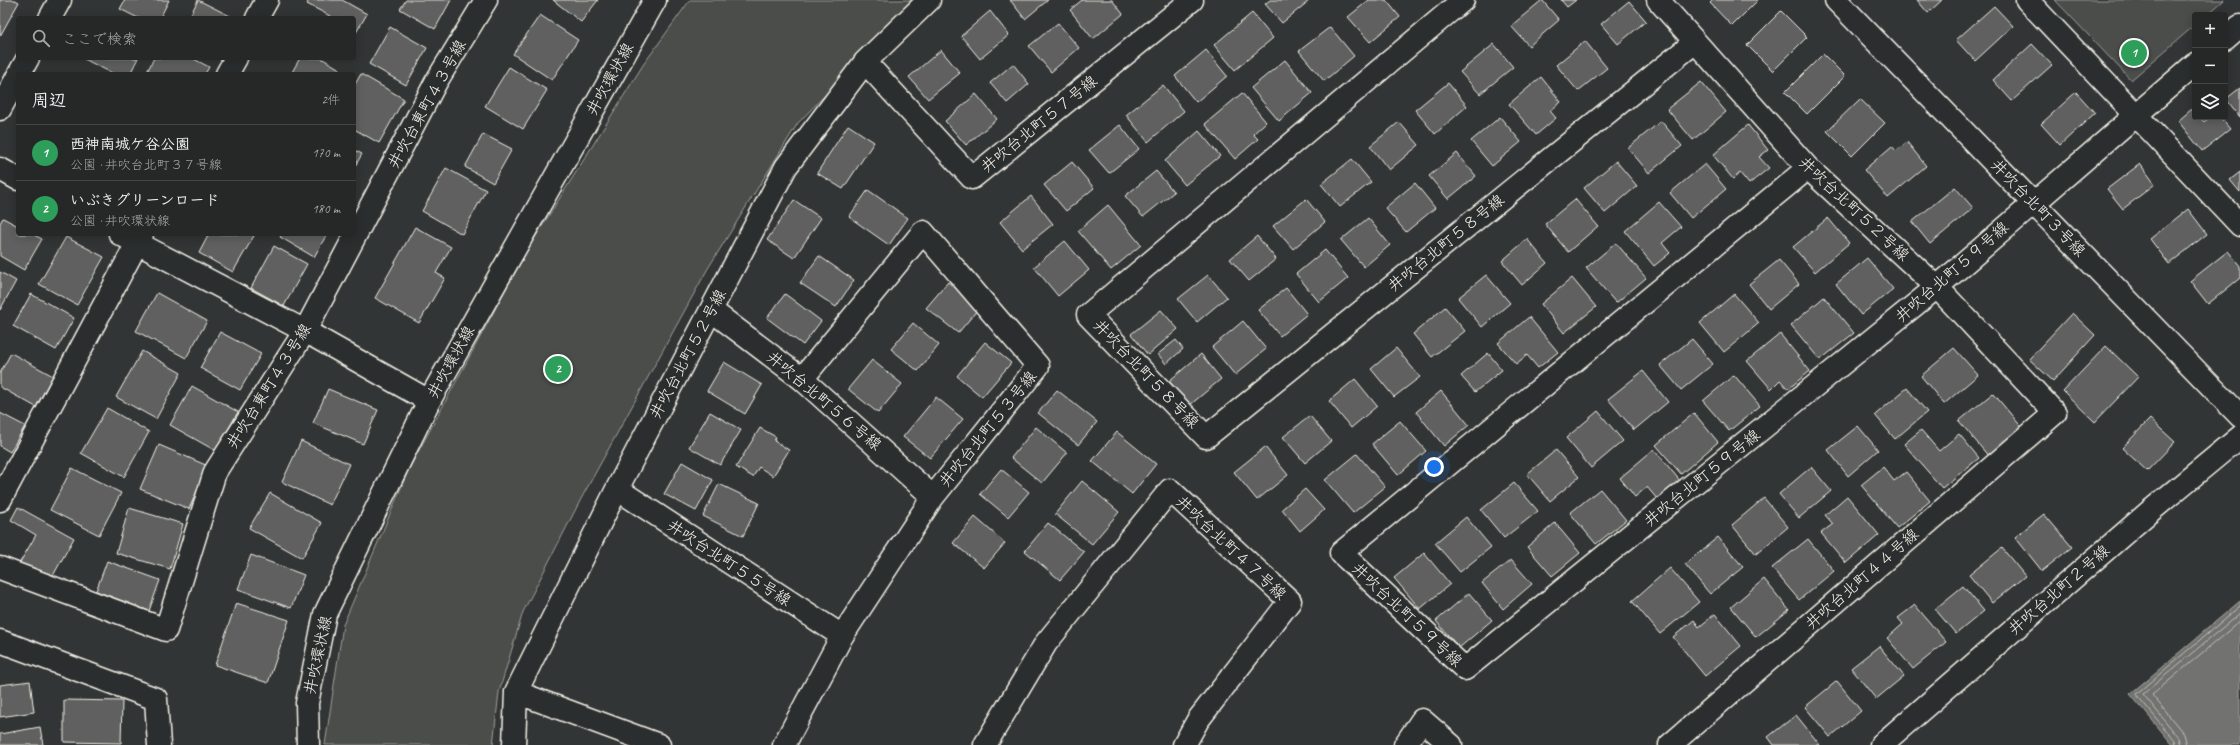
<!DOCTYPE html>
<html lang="ja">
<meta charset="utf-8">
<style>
:root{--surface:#262828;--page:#2e3030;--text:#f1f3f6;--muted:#a4a6a8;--line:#424445;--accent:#d93025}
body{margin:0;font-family:Caveat,"Klee One",sans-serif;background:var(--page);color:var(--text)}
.controls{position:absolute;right:12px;top:12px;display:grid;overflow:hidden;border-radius:4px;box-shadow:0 2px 10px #0003}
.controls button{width:36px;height:36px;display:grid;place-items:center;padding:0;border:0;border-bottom:1px solid var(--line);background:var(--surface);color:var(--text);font:20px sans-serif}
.you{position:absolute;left:1434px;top:467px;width:14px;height:14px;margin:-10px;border:3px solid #fff;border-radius:50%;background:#1a73e8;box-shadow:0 0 0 6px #1a73e833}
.badge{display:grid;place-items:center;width:26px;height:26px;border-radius:50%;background:var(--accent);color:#fff;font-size:13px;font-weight:700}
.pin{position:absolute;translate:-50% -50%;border:2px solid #fff;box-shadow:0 1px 4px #0006}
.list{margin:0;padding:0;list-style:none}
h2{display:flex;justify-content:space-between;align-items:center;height:52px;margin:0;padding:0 16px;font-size:17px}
h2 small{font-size:13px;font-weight:400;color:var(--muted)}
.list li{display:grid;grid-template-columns:26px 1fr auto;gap:12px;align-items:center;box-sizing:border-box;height:56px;padding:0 16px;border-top:1px solid var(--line)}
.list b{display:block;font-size:15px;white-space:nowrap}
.list p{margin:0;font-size:13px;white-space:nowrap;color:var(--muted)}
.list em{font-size:13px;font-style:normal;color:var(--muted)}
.icon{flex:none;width:22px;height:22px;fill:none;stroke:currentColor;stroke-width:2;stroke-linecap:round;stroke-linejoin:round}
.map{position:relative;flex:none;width:2240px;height:745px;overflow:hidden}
.search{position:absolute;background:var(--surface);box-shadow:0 2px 10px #0003;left:16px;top:16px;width:340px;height:44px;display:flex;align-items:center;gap:10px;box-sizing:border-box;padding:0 14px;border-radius:4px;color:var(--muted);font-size:15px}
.panel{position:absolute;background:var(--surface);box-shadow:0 2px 10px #0003;left:16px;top:72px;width:340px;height:164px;border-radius:4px}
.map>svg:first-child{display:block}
.green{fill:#4b4d4c;stroke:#a09f9a}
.water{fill:#727370;stroke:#a6a5a0}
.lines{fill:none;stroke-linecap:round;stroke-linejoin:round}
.shore{stroke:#c0bfb8;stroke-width:1}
.building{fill:#5f605f;stroke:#f4f1e8}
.minor-casing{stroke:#f4f1e8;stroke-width:25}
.minor{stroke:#2a2d2e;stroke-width:22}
.labels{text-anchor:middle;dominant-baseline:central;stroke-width:3;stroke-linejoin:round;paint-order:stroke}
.street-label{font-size:16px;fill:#f4f1e8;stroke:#2a2d2e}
</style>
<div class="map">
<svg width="2240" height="745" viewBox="0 0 2240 745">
<rect width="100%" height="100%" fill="#323535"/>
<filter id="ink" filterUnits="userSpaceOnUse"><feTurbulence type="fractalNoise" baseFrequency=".025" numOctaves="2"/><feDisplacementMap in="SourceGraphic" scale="8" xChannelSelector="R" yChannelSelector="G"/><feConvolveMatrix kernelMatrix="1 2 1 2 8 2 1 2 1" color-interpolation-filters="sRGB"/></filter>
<g filter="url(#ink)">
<path class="green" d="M690,0H917L798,123L707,270L581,499L523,612L499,692L493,745H325L343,625L409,469L526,252L643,65Z
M2055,0H2224L2207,15H2195V25L2131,80Z"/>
<path class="water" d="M2240,601V745H2173L2130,694Z"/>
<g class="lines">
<path class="shore" d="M2176,745L2175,741L2136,694L2240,606
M2181,745L2179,738L2143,694L2240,613
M2187,745L2184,734L2152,695L2240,621"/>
</g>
<path class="building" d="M0,0H15L19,2L0,36Z
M125,0H169L160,18H138L120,9Z
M198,0L234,18H189Z
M309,0H342L367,14L354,36V18H329L330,16L307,4Z
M406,0H451L435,29L400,9Z
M553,0H598L581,22Z
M1010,0H1048L1025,19Z
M1082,0H1112L1123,14L1093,39L1070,10Z
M1270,0H1310L1282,23L1265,4Z
M1369,0H1386L1400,17L1370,42L1348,17Z
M1542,0L1559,20L1529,46L1511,26Z
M1561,0H1576L1567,7Z
M1713,0H1758L1732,26L1710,3Z
M1917,0H1942L1928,13Z
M1629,1L1646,21L1618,44L1601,24Z
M1994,6L2013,26L1975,61L1956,40Z
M990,11L1009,35L980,59L961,36Z
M1781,11L1807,37L1773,71L1747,45Z
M1252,13L1273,38L1235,70L1214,45Z
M540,15L578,40L552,80L513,54Z
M1058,23L1079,48L1051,72L1029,46Z
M390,27L427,48L406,85L369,64Z
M1330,27L1354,56L1324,81L1299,51Z
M1585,41L1607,68L1578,91L1556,65Z
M1494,44L1513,67L1480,94L1460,72Z
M2032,44L2052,65L2012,101L1993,80Z
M941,50L960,73L928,99L909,77Z
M1206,50L1227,76L1196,102L1175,76Z
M1823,54L1845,76L1807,114L1785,92Z
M82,58H138L130,74H114Z
M154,58H192L209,67L205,74H146Z
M300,58H321L340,69L337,74H291Z
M1285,60L1312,93L1279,121L1251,88Z
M1013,64L1029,84L1007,103L990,83Z
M509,67L547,90L523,129L485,106Z
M361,74L404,99L379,143L354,129V86Z
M1541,77L1561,102L1550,111L1556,118L1536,135L1509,104Z
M1701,82L1726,112L1693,140L1667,109Z
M1448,83L1467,106L1435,134L1415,110Z
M1163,85L1184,111L1148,142L1126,115Z
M2240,88V117L2226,99Z
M2076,92L2095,113L2060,145L2041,124Z
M1242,93L1266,122L1253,134L1258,139L1235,159L1205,124Z
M976,94L997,119L966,145L945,121Z
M1860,99L1885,123L1852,156L1827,131Z
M2193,108L2195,117H2200L2204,122L2210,117H2220L2230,129L2202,151L2178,121Z
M1500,117L1521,142L1492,166L1471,141Z
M1661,121L1682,146L1649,173L1628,148Z
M1399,122L1419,145L1389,170L1370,146Z
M848,125L874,142L843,189L817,173Z
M1120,125L1139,149L1109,173L1089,150Z
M1748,125L1768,150L1759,157L1769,168L1749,184L1740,173L1733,179L1713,155Z
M1199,131L1220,156L1185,185L1165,161Z
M483,134L512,149L493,183L465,167Z
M1907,142L1926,166L1888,198L1864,170L1892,146L1896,151Z
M354,150L362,154L354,168Z
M1457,153L1476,176L1448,199L1429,176Z
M1352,159L1371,182L1340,207L1321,184Z
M1616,161L1637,186L1605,213L1584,188Z
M1072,162L1094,188L1066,211L1044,185Z
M1705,164L1726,189L1691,218L1670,193Z
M2140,164L2155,184L2123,209L2107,189Z
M446,168L486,190L462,234L422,211Z
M1156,171L1174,192L1143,217L1125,196Z
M2240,172V192L2230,180Z
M1415,183L1435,208L1406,232L1385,208Z
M1955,187L1973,208L1930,244L1912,222Z
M868,190L908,218L889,245L849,217Z
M1031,196L1053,224L1022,249L1000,222Z
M1306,199L1325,222L1293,249L1273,226Z
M1575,199L1598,226L1568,252L1545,224Z
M794,200L821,218L794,258L767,240Z
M1659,202L1681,227L1662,243L1670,253L1654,266L1625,231Z
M1108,205L1141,245L1111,270L1078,231Z
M2188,209L2207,234L2169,264L2150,239Z
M3,218L18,226V234H32L42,239L24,270L0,256V223Z
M1368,218L1390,245L1364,267L1341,240Z
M1828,218L1849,243L1815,272L1793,247Z
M415,227L451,247L436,273L445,278L419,323L375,298Z
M209,234H255L233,272L199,253Z
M282,234H327L314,257L280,237Z
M1257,236L1276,259L1249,281L1230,259Z
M66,237L104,257L77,305L39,284Z
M1527,239L1547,263L1522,285L1502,261Z
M1065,241L1089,270L1058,296L1034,267Z
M1616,243L1646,278L1616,303L1586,268Z
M274,246L307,264L284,306L251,288Z
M1325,250L1348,278L1319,302L1296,274Z
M2228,251L2240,266V278L2208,304L2190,281Z
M819,256L854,280L836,307L800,283Z
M1867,258L1893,289L1861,315L1836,284Z
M1779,260L1799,284L1769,309L1749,284Z
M0,272L16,281L0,310Z
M1208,275L1227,297L1197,322L1178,299Z
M1486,275L1510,303L1482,327L1458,298Z
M1572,278L1596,307L1564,333L1541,304Z
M948,282L979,308L958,333L926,308Z
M1286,288L1307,314L1280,336L1258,310Z
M157,293L207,321L186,358L136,331Z
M31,294L74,318L56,350L13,326Z
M785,294L821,321L803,345L767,318Z
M1734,294L1759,323L1724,352L1700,323Z
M1824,297L1854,333L1820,360L1791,325Z
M1445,307L1465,331L1432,357L1413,334Z
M1161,310L1178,329L1148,355L1131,334Z
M2072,313L2095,335L2053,381L2029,359Z
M1529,317L1558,352L1538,368L1527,355L1516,364L1498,343Z
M1243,321L1266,349L1235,375L1212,347Z
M913,323L939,345L918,371L891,349Z
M220,332L261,354L240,390L200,368Z
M1780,334L1810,371L1788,389L1780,380L1771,389L1747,361Z
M1692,339L1713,364L1681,390L1660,365Z
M1176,340L1183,349L1166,364L1158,354Z
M985,342L1011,363L982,397L957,376Z
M2106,346L2138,377L2095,422L2063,391Z
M1396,348L1420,377L1394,397L1371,369Z
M1954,348L1978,375L1944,404L1921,376Z
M142,351L181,373L156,419L116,397Z
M11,353L53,376L36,407L0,387V373Z
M1488,353L1502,370L1475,392L1461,376Z
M1201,354L1221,379L1190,405L1169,381Z
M872,360L902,384L878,413L848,389Z
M724,362L762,385L745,414L707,391Z
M1643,371L1668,402L1634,430L1608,399Z
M1734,375L1760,406L1729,431L1703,401Z
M1355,379L1377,406L1351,428L1329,401Z
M192,386L238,412L216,451L170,425Z
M1907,388L1927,412L1895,439L1875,415Z
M328,389L378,410L363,444L313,423Z
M1057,390L1097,422L1078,445L1038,413Z
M1441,391L1469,425L1444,446L1416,412Z
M1993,393L2024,430L1990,458L1959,421Z
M936,397L963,419L930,458L903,437Z
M107,408L149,432L124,477L81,453Z
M1598,411L1623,441L1591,468L1566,438Z
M710,412L741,430L720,465L689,447Z
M0,413L25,426L10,452L0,446Z
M1694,413L1718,442L1681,474L1656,445Z
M1310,416L1331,441L1305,463L1283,437Z
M2150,419L2175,442L2147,471L2122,448Z
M1400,421L1426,451L1398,475L1372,444Z
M1858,426L1878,450L1848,476L1828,450Z
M1036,427L1067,453L1042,483L1011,458Z
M760,428L776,437L774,441L789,450L773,476L759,467L753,477L736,467Z
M1921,430L1939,451L1959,434L1979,458L1942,488L1904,444Z
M1117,432L1156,464L1132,494L1092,461Z
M301,441L349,464L330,505L282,482Z
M159,445L208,466L189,509L140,489Z
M1265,447L1288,475L1257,500L1234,472Z
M1654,449L1681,482L1658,500L1647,487L1635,497L1620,478Z
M1556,450L1579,477L1550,501L1527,474Z
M1357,454L1385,487L1353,513L1325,480Z
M682,462L713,480L696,511L664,494Z
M1811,467L1831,491L1799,518L1779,494Z
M1883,467L1894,481L1906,472L1930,501L1897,528L1861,485Z
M72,468L121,493L99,535L50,510Z
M1001,469L1029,492L1008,517L980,494Z
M1082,481L1119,512L1092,544L1055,514Z
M1514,483L1538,511L1504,538L1481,510Z
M719,484L759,503L743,536L703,516Z
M1305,489L1324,510L1300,531L1282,509Z
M1600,489L1626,520L1596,544L1570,513Z
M270,493L322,523L302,558L249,528Z
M1847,496L1879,535L1846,563L1821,533L1833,524L1825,515Z
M1764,498L1788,527L1756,554L1732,525Z
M18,507L74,538L50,581L19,564L36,535L11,520Z
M129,508L183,524L170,569L116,553Z
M2044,514L2072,547L2042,571L2015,537Z
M975,517L1005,543L984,568L953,543Z
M1466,517L1491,547L1460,572L1435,543Z
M1048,523L1084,552L1060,580L1025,551Z
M1555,523L1580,553L1552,576L1527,547Z
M1718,537L1743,567L1710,594L1685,564Z
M1808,539L1834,571L1799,600L1772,568Z
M2002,548L2025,576L1992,603L1969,575Z
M1424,553L1450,584L1420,609L1394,578Z
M251,555L304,575L291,608L238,589Z
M1511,560L1532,584L1503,609L1482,583Z
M107,561L160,580L149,611L96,591Z
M1670,568L1699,602L1660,634L1632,601Z
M1764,579L1789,610L1756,637L1731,607Z
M1963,586L1984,611L1956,634L1935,609Z
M1469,593L1492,620L1459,648L1436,621Z
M236,603L289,620L268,683L215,665Z
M1915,605L1946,642L1913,669L1887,638L1903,624L1898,618Z
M1715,614L1741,646L1705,676L1673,637L1694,620L1699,627Z
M1879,646L1904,676L1876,699L1851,668Z
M30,681L34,712L0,717V685Z
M1837,681L1861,711L1830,737L1805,707Z
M64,700L122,701L121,743L64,742Z
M1796,715L1820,745H1774L1768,737Z
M40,727L43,745H0V734Z"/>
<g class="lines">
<defs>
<path id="minor" d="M1463,0L1088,315L1206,437L1695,42
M1658,0L1808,168L1937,287L2055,413L1670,745
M1836,0L2240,416
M50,18L60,0
M257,18L267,0
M2225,39L2240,26
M865,62L972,178L1192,0
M2195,64L2136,115L2240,225
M19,74L28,58
M227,74L236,58
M0,109L18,76
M1808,168L1341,553L1465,669L1937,287L2136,115L2027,0
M0,169L18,179
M120,234L305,331L429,401
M711,310L802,379L933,497
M617,489L842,636
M0,500L142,234
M0,568L166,630L215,472L305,331L436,82L486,0
M0,641L156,699L159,745
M516,692L659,745
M308,745L307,703L325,614L429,401L655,0
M514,745L516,692L617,489L786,167L865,62L929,0
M784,745L842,636L933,497L1038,366L923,232L802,379
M985,745L1046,643L1170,490L1290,601L1198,720L1184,745
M1405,745L1422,720L1451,745
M1881,745L2148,513L2240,437"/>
</defs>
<use href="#minor" class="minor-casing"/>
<use href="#minor" class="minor"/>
</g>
</g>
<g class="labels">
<g class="street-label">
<text transform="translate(610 79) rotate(-61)">井吹環状線</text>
<text transform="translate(427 104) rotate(-61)">井吹台東町４３号線</text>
<text transform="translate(1039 124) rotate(-39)">井吹台北町５７号線</text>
<text transform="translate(2038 208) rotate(46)">井吹台北町３号線</text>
<text transform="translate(1854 209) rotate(43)">井吹台北町５２号線</text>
<text transform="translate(1446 243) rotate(-39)">井吹台北町５８号線</text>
<text transform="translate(1952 272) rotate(-41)">井吹台北町５９号線</text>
<text transform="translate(688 354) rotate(-62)">井吹台北町５２号線</text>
<text transform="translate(451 362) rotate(-61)">井吹環状線</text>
<text transform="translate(1146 374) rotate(46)">井吹台北町５８号線</text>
<text transform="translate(269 386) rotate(-58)">井吹台東町４３号線</text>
<text transform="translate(824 401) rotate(40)">井吹台北町５６号線</text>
<text transform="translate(988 429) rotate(-51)">井吹台北町５３号線</text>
<text transform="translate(1702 478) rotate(-39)">井吹台北町５９号線</text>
<text transform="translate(1231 548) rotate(43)">井吹台北町４７号線</text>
<text transform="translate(729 563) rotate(33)">井吹台北町５５号線</text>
<text transform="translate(1862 579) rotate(-41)">井吹台北町４４号線</text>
<text transform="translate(2059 590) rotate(-41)">井吹台北町２号線</text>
<text transform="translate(1407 615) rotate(43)">井吹台北町５９号線</text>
<text transform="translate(318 655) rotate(-78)">井吹環状線</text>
</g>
</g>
</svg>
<div class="controls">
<button>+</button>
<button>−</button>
<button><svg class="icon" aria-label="layers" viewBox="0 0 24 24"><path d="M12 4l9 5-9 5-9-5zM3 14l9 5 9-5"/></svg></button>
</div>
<div class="you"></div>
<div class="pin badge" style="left:2134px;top:53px;background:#2e9e5b">1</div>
<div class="pin badge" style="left:558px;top:369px;background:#2e9e5b">2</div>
<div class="search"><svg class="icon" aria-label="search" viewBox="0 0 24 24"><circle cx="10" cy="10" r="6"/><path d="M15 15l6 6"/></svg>ここで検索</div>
<section class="panel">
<h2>周辺<small>2件</small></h2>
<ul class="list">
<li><span class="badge" style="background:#2e9e5b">1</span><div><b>西神南城ケ谷公園</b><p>公園 · 井吹台北町３７号線</p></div><em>170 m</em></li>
<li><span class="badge" style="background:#2e9e5b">2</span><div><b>いぶきグリーンロード</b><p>公園 · 井吹環状線</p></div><em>180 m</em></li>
</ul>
</section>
</div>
